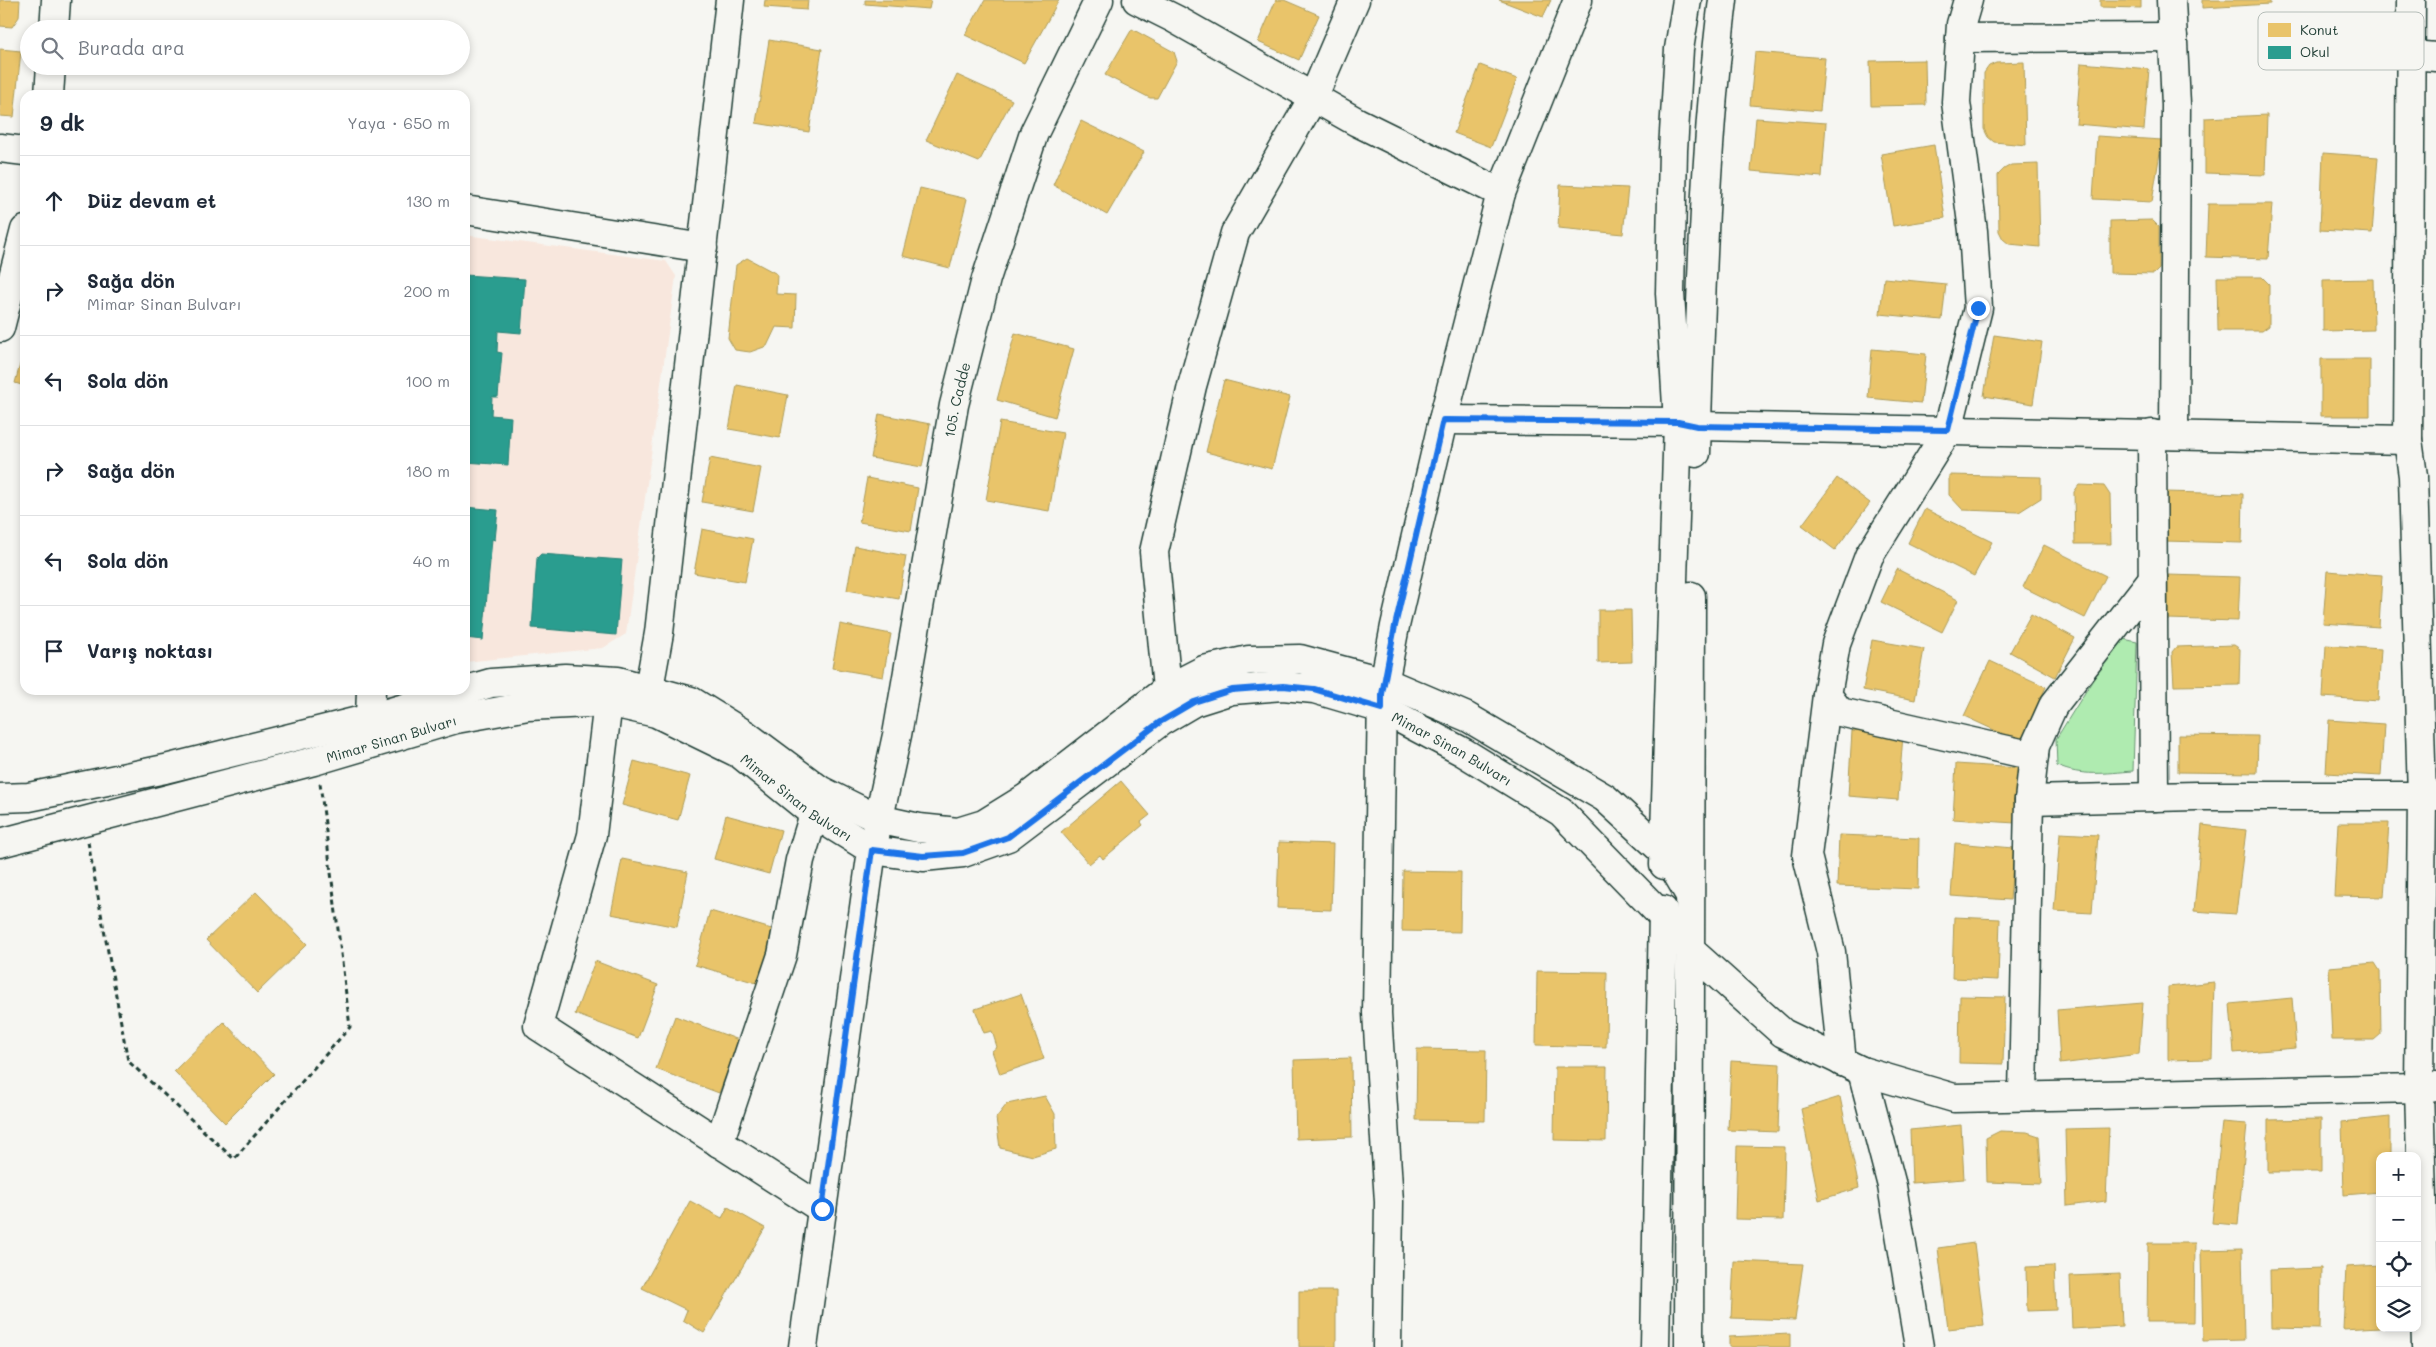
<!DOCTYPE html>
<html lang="tr">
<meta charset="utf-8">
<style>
:root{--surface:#fff;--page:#f2f2f3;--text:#1f2937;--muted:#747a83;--line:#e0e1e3}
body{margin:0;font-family:Mali,sans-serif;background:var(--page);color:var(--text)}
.controls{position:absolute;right:15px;bottom:15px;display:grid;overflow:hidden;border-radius:10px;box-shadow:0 2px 8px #0003}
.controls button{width:45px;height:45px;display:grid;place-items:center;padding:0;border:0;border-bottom:1px solid var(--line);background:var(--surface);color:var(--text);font:25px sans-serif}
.stop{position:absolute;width:15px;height:15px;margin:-11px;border:4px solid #1a73e8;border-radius:50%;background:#fff}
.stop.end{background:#1a73e8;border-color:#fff;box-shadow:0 1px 5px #0008}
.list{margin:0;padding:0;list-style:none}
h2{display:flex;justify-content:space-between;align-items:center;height:65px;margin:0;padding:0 20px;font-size:21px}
h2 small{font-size:16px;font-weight:400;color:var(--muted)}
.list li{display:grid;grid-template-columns:32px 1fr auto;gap:15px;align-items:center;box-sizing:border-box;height:90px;padding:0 20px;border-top:1px solid var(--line)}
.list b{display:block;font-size:19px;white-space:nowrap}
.list p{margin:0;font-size:16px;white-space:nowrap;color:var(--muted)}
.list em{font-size:16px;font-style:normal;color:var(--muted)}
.icon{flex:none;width:28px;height:28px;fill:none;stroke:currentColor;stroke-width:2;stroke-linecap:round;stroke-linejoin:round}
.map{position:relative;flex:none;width:2436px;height:1347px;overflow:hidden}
.search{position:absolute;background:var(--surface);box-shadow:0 2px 8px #0003;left:20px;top:20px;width:450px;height:55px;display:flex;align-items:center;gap:12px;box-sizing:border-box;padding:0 18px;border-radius:28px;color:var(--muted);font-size:19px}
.panel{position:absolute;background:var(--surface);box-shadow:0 2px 8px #0003;left:20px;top:90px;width:450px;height:605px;border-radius:15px}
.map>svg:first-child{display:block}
.built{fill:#f8e7dd}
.green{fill:#afebb0;stroke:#679472}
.homes{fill:#e9c46a;stroke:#ac9c5a}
.schools{fill:#2a9d8f;stroke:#278074}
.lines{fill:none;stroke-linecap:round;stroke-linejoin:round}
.minor-casing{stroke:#1f3d34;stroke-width:31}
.major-casing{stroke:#1f3d34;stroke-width:31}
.path{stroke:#1f3d34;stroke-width:3;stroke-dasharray:5 4;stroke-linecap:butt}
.minor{stroke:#f6f6f2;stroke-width:28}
.major{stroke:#f6f6f2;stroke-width:28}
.route{stroke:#1a73e8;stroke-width:6}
.labels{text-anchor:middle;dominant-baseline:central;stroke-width:5;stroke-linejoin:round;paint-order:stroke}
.street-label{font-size:14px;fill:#1f3d34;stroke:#f6f6f2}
.key{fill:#f6f6f2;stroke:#b6beb9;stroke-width:1}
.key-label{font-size:14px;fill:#1f3d34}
</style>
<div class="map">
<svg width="2436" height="1347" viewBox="0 0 2436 1347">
<rect width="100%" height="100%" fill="#f6f6f2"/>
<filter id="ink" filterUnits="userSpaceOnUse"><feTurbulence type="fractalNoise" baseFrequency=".02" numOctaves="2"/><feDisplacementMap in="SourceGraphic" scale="10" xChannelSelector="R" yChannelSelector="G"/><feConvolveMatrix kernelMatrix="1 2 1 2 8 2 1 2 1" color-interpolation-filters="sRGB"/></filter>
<g filter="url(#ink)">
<path class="built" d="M465,235L666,261L676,276L626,634L603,648L465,662Z"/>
<path class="green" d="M2119,638L2137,642L2133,771C2107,773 2081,777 2057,766L2056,739Z"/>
<path class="homes" d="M0,0H20L19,17L12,27L0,26Z
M765,0H808L807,10L764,7Z
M865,0H931L929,9L865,4Z
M985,0H1059L1024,63L965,35Z
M1276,0H1284L1319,15L1299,60L1258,42Z
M1499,0H1551L1543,17Z
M2100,0H2141V8L2100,7Z
M2202,0H2270V4L2202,8Z
M1132,29L1174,52L1177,61L1157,98H1150L1105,75Z
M769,40L822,49L809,132L756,123Z
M0,49L21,51L14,117L0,116Z
M1755,52L1825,58L1820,111L1750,105Z
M1925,60L1926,105L1871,106L1870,61Z
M2024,62L2026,145L1994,142L1988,137L1984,129V73L1989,66L1996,63Z
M2081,63L2149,69L2144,130L2076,124Z
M1480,65L1517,79L1491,147L1454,133Z
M957,75L1012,100L979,162L926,140Z
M2267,115L2265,175L2205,173V118Z
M1756,118L1826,123L1822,177L1751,171Z
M1081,121L1144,152L1107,215L1053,185Z
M2097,136L2162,140L2152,202L2093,199Z
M1934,145L1945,218L1893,226L1881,154Z
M2323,153L2378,157L2372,233L2320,230Z
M2038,164L2040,247L2009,244L2003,239L1999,231L1998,175L2004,169L2011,165Z
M1560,185L1628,188L1623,234L1558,228Z
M920,188L967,199L950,268L903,256Z
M2208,204H2272L2268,259L2206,257Z
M2152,220L2159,227V269L2154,274L2110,273V221Z
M747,258L777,274L776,294L796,295L795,328L776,327L767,346L750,352L735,350L728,338L736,265Z
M2217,277H2262L2269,284V326L2262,331H2218Z
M1884,278L1946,284L1942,320L1880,314Z
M2373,279L2374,330L2323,331V280Z
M1015,333L1074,349L1055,417L997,400Z
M1994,335L2042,342L2033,404L1984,396Z
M25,346V386L15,383Z
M1872,349L1926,354L1921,403L1868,398Z
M2321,359H2370V416H2321Z
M1224,380L1290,397L1272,469L1206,452Z
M737,385L788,395L780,438L729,429Z
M879,414L930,424L922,467L871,458Z
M1000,422L1063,433L1049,511L986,500Z
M710,458L761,468L753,511L702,502Z
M1949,475L2041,477V498L2019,512L1963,510L1949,495Z
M867,478L918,488L911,531L859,522Z
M1837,478L1870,503L1835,550L1802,525Z
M2079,485L2104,486L2110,495L2111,544H2075L2074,492Z
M2166,492L2243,494L2242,543L2164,541Z
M1925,509L1992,542L1974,576L1908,543Z
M702,529L753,539L745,582L694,573Z
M2044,545L2106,576L2085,618L2023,587Z
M855,546L906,556L899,599L847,590Z
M1897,569L1958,600L1942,632L1881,602Z
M2327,571L2382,575L2379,627L2323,623Z
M2167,575L2240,577L2238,621L2166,619Z
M1598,610H1631L1632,662L1598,663Z
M2031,614L2075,638L2055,677L2010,652Z
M840,624L891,634L883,677L832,668Z
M1872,640L1924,649L1915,700L1863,690Z
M2234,645L2240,649L2239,685L2174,686L2172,652L2176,647Z
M2326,645L2381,649L2378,701L2323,697Z
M1990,661L2046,687L2020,742L1964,716Z
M2329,720L2384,724L2381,776L2326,773Z
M1852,731L1903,735L1898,800L1848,796Z
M2178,735L2258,736L2257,773L2178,772Z
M634,761L690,776L678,820L622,805Z
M1956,764L2018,768L2015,823L1953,819Z
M1121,781L1150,815L1141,822L1143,825L1103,859L1100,855L1089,864L1061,832Z
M726,815L781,830L769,874L714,859Z
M2338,823H2389L2384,897L2334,896Z
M2202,825L2246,830L2236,914L2194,911Z
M2060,833L2098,835L2092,913L2054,911Z
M1839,835L1919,838L1918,889L1837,886Z
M1279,842L1333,844L1331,910L1277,908Z
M1955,843L2014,848L2010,900L1951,896Z
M622,859L688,872L677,927L611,914Z
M1403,871L1461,872L1460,932L1402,931Z
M256,892L307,944L257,993L206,940Z
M710,911L775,930L760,984L695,965Z
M1954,917L2000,919L1998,980L1952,978Z
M595,961L658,985L638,1038L575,1014Z
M2375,963L2380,971L2381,1034L2374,1040H2332L2329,967Z
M1537,971L1607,972L1606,1047L1536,1045Z
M2214,982L2212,1059L2168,1060V987Z
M1021,994L1044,1059L1000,1074L992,1051L997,1047L992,1031L984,1033L975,1009Z
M1960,996L2005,997L2003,1064L1959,1063Z
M2292,998L2296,1048L2234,1053L2230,1004Z
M2143,1003L2139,1054L2060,1064L2057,1010Z
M675,1016L739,1040L719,1093L656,1069Z
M224,1022L274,1074L225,1123L174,1071Z
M1417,1049L1486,1050L1485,1121L1416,1120Z
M1351,1058L1352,1137L1296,1139L1294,1060Z
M1731,1061L1780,1064L1778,1132L1728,1130Z
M1555,1067H1607L1606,1141L1554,1140Z
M1045,1096L1055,1114L1056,1149L1033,1156L1000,1148L996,1118L1007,1104Z
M1840,1097L1859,1188L1819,1200L1801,1109Z
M2390,1117V1156H2380V1192L2344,1195L2342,1122Z
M2321,1119V1172H2268V1120Z
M2222,1122L2247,1124L2238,1225L2212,1223Z
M1961,1125L1964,1179L1912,1183L1910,1130Z
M2109,1128L2106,1201L2067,1206L2065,1129Z
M2000,1131L2027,1132L2039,1136L2042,1184L1987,1182L1986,1138Z
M1737,1146L1785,1147L1783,1220L1735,1219Z
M690,1201L722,1218L728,1207L765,1228L704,1333L683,1320L687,1310L642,1288Z
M1974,1243L1984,1325L1948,1329L1938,1248Z
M2148,1243H2195L2194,1322H2147Z
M2242,1249L2244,1340L2203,1341L2201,1250Z
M1734,1261L1803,1264L1795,1320L1731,1318Z
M2380,1265V1327L2343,1329L2346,1267Z
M2054,1266L2056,1310L2027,1311L2026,1267Z
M2321,1268L2320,1329L2271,1328L2270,1270Z
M2120,1274L2122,1326L2072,1329L2070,1276Z
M1299,1291H1336V1347H1299Z
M1790,1334V1347H1729V1337Z"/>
<path class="schools" d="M465,275L525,279L521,333L498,331L497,352L502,353L498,397H492L491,415L511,417L508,465L465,462Z
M465,507L498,510L495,540L492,539L483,640L465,638Z
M541,554L622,560L616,635L532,628L537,558Z"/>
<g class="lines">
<defs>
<g id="minor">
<path d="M1137,0L1175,19L1357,122L1501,193"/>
<path d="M1968,0L1961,24L1956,102L1973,231L1978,308L1948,430L1869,556L1836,644L1827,695L1840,712L2034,756"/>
<path d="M2171,0L2176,105L2174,435"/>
<path d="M2411,0L2408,440L2413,476L2422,797L2419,1088L2426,1347"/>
<path d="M54,29L56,0"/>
<path d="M1960,38L2173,37"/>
<path d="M2411,55L2436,57"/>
<path d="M49,95L51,66"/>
<path d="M0,148L25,151"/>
<path d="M465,210L703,248"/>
<path d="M0,328L25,230"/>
<path d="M1443,420L1678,422L1697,426L2408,440"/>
<path d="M2152,434L2154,797"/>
<path d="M649,688L659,633L730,0"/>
<path d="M1167,689L1154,552L1192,386L1235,233L1313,98L1355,0"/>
<path d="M1827,695L1807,856L1831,952L1842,1062"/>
<path d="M608,702L592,835L538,1026L822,1209"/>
<path d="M370,718L371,690"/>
<path d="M2029,800L2196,796H2436"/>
<path d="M1689,949L1783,1033L1862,1071L1954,1098L2419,1088L2436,1086"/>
<path d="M1862,1071L1892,1186L1919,1347"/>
<path d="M2023,1095L2029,800L2035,746L2053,706L2153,578"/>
<path d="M719,1143L782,955L800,860L814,814"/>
<path id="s1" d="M803,1347L872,850L897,735L954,405L986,279L1034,133L1099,0"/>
<path d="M1387,1347L1389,1202L1377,1013L1382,694L1395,626L1443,420L1501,193L1578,0"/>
</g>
<g id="major">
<path d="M1696,453C1701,302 1704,150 1723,0"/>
<path d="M0,798L29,797L165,769L370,718L491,683L565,678L618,681L691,701L746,735L820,790L878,819L919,828L958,832L984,824L1026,798L1167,689L1204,670L1249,660L1300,659L1385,682L1467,717L1605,798L1665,853L1689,894"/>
<path id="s2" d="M0,843L314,761L456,719L528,706L608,702L656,713L740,754L814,814L872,850L923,857L963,853L1008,837L1160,722L1194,702L1232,690L1283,686L1314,689L1382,709L1463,752L1561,812L1663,917L1689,949"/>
<path d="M1664,865L1678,422L1670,293L1673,150L1679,49L1687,0"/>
<path d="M1655,1347L1663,910"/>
<path d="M1689,1347L1691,596"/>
</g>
</defs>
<use href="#minor" class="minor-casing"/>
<use href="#major" class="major-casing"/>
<path class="path" d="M88,842L128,1061L234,1159L350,1027L320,783"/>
<use href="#minor" class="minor"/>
<use href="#major" class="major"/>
</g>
</g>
<g class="lines" filter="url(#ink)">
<path class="route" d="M822,1209L872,850L923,856L963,853L1008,837L1160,722L1194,702L1232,690L1283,686L1314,689L1382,709V694L1395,626L1443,420L1678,422L1697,426L1948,430L1978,308"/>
</g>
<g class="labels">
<g class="street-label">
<text stroke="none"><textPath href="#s1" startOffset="960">105. Cadde</textPath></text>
<text stroke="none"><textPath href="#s2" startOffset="405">Mimar Sinan Bulvarı</textPath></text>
<text stroke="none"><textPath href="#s2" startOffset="1575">Mimar Sinan Bulvarı</textPath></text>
<text stroke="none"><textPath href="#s2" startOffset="840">Mimar Sinan Bulvarı</textPath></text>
</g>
</g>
<rect x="2258" y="12" width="166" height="58" rx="8" class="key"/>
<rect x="2268" y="23" width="23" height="14" fill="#e9c46a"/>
<rect x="2268" y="46" width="23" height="13" fill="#2a9d8f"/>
<g class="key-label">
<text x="2300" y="35">Konut</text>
<text x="2300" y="57">Okul</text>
</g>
</svg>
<div class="controls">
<button>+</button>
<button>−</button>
<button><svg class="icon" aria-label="locate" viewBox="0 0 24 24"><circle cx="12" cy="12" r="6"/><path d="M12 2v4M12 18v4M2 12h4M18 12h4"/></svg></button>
<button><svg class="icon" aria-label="layers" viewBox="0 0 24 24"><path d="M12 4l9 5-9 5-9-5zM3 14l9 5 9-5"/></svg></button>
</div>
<div class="stop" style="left:822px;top:1209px"></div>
<div class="stop end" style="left:1978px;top:308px"></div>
<div class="search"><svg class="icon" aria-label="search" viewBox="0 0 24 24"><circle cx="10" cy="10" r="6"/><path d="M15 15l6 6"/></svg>Burada ara</div>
<section class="panel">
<h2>9 dk<small>Yaya · 650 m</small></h2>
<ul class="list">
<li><svg class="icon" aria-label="ahead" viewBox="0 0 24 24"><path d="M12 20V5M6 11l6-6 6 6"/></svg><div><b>Düz devam et</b></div><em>130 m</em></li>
<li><svg class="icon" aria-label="right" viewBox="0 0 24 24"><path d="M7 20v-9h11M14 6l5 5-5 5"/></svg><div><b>Sağa dön</b><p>Mimar Sinan Bulvarı</p></div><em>200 m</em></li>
<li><svg class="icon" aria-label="left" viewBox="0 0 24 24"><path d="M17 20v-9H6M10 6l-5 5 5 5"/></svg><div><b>Sola dön</b></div><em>100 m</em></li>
<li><svg class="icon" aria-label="right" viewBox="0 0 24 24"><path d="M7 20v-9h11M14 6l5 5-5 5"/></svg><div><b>Sağa dön</b></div><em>180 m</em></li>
<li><svg class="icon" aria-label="left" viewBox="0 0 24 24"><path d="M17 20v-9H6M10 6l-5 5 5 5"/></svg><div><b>Sola dön</b></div><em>40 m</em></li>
<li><svg class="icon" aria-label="arrive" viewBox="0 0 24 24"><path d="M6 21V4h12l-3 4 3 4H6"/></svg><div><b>Varış noktası</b></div></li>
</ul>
</section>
</div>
